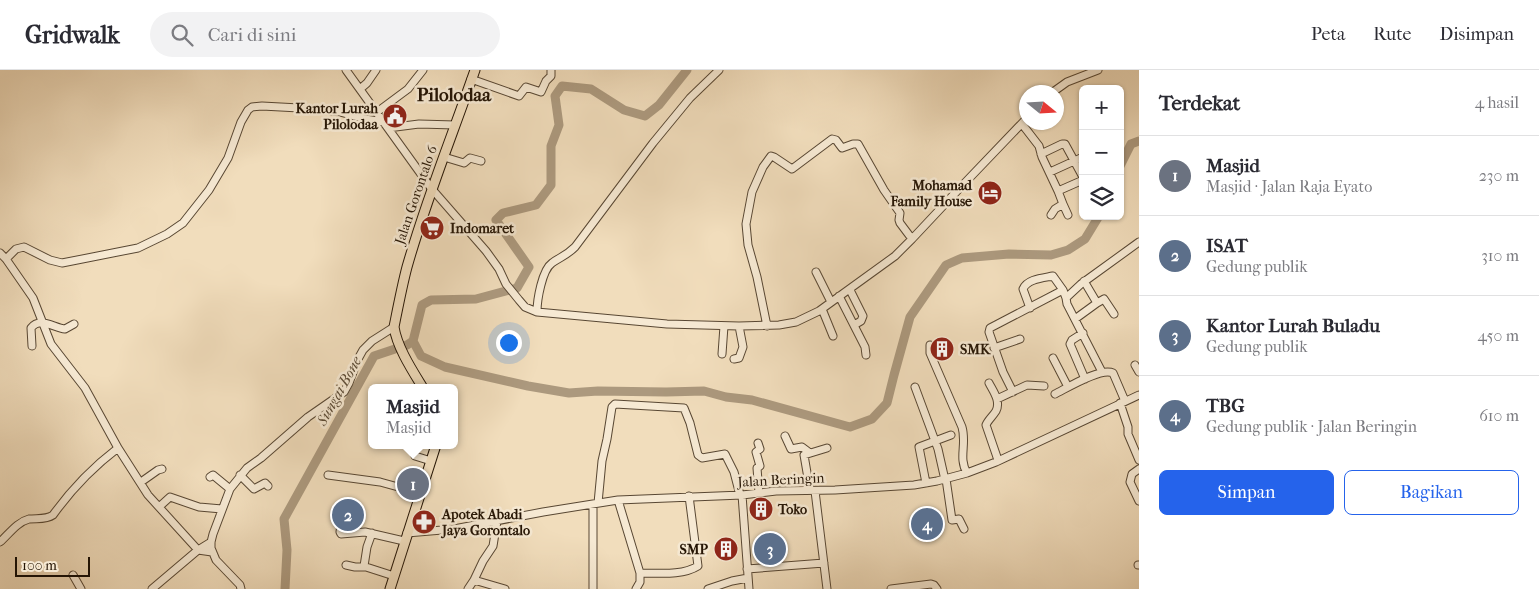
<!DOCTYPE html>
<html lang="id">
<meta charset="utf-8">
<style>
:root{--surface:#fff;--page:#f2f2f3;--text:#2b2b33;--muted:#7c7c81;--line:#e1e1e2;--accent:#2563eb}
body{margin:0;font-family:"IM FELL French Canon",serif;background:var(--page);color:var(--text)}
.controls{position:absolute;right:15px;top:15px;display:grid;overflow:hidden;border-radius:8px;box-shadow:0 1px 4px #0004}
.controls button{width:45px;height:45px;display:grid;place-items:center;padding:0;border:0;border-bottom:1px solid var(--line);background:var(--surface);color:var(--text);font:25px sans-serif}
.compass{position:absolute;left:1019px;top:15px;width:45px;height:45px;border-radius:50%;background:var(--surface);box-shadow:0 1px 4px #0004;rotate:108deg}
.scale{position:absolute;left:15px;bottom:12px;width:75px;box-sizing:border-box;padding-left:5px;border:2px solid #251505;border-top:0;font-size:14px;line-height:18px;white-space:nowrap;color:#251505;-webkit-text-stroke:4px #f6e9d3;paint-order:stroke}
.you{position:absolute;left:508px;top:272px;width:18px;height:18px;margin:-12px;border:4px solid #fff;border-radius:50%;background:#1a73e8;box-shadow:0 0 0 8px #1a73e833}
.badge{display:grid;place-items:center;width:32px;height:32px;border-radius:50%;background:var(--accent);color:#fff;font-size:16px;font-weight:700}
.pin{position:absolute;translate:-50% -50%;border:2px solid #fff;box-shadow:0 1px 5px #0006}
.popup{position:absolute;left:368px;top:314px;width:90px;height:65px;box-sizing:border-box;display:grid;place-content:center;border-radius:8px;background:var(--surface);filter:drop-shadow(0 1px 4px #0005);font-size:16px;white-space:nowrap;color:var(--muted)}
.popup b{font-size:19px;color:var(--text)}
.popup::after{content:'';position:absolute;left:50%;top:100%;margin-left:-10px;border:10px solid transparent;border-top-color:var(--surface)}
.list{margin:0;padding:0;list-style:none}
h2{display:flex;justify-content:space-between;align-items:center;height:65px;margin:0;padding:0 20px;font-size:21px}
h2 small{font-size:16px;font-weight:400;color:var(--muted)}
.list li{display:grid;grid-template-columns:32px 1fr auto;gap:15px;align-items:center;box-sizing:border-box;height:80px;padding:0 20px;border-top:1px solid var(--line)}
.list b{display:block;font-size:19px;white-space:nowrap}
.list p{margin:0;font-size:16px;white-space:nowrap;color:var(--muted)}
.list em{font-size:16px;font-style:normal;color:var(--muted)}
.actions{display:flex;gap:10px;padding:15px 20px}
.actions a{flex:1;padding:11px 0;border:1px solid var(--accent);border-radius:8px;text-align:center;font-size:18px;color:var(--accent)}
.actions .main{background:var(--accent);color:#fff}
.icon{flex:none;width:28px;height:28px;fill:none;stroke:currentColor;stroke-width:2;stroke-linecap:round;stroke-linejoin:round}
.map{position:relative;flex:none;width:1139px;height:519px;overflow:hidden}
header{display:flex;align-items:center;gap:30px;box-sizing:border-box;height:70px;padding:0 25px;background:var(--surface);border-bottom:1px solid var(--line)}
header strong{font-size:24px}
nav{display:flex;gap:28px;margin-inline-start:auto;font-size:18px}
.search{width:350px;height:45px;background:var(--page);display:flex;align-items:center;gap:12px;box-sizing:border-box;padding:0 18px;border-radius:28px;color:var(--muted);font-size:19px}
main{display:flex}
aside{flex:1;background:var(--surface)}
.map>svg:first-child{display:block}
.lines{fill:none;stroke-linecap:round;stroke-linejoin:round}
.river{stroke:#ac997e;stroke-width:9}
.minor-casing{stroke:#584733;stroke-width:9}
.major-casing{stroke:#251505;stroke-width:11}
.minor{stroke:#f6e9d3;stroke-width:7}
.major{stroke:#f1ddbc;stroke-width:9}
.labels{text-anchor:middle;dominant-baseline:central;stroke-width:5;stroke-linejoin:round;paint-order:stroke}
.poi-label{font-size:14px;font-weight:bold;fill:#251505;stroke:#f6e9d3;text-anchor:start}
.street-label{font-size:14px;fill:#251505;stroke:#f6e9d3}
.water-label{font-size:15px;font-style:italic;fill:#5b4a35;stroke:#f6e9d3}
.district-label{font-size:19px;font-weight:bold;fill:#251505;stroke:#f6e9d3}
</style>
<header>
<strong>Gridwalk</strong>
<div class="search"><svg class="icon" aria-label="search" viewBox="0 0 24 24"><circle cx="10" cy="10" r="6"/><path d="M15 15l6 6"/></svg>Cari di sini</div>
<nav><a>Peta</a><a>Rute</a><a>Disimpan</a></nav>
</header>
<main>
<div class="map">
<svg width="1139" height="519" viewBox="0 0 1139 519">
<rect width="100%" height="100%" fill="#f1ddbc"/>
<filter id="stains"><feTurbulence type="fractalNoise" baseFrequency=".004" numOctaves="4"/><feColorMatrix values="0 0 0 0 .2 0 0 0 0 .09 0 0 0 0 .02 0 0 0 .5 -.17"/></filter>
<radialGradient id="worn" r=".72"><stop offset=".6" stop-color="#630" stop-opacity="0"/><stop offset="1" stop-color="#630" stop-opacity=".3"/></radialGradient>
<g class="lines">
<path class="river" d="M1120,96L1131,74L1139,71
M413,271L421,286L445,297L528,316L569,323L598,321L666,322L704,321L726,327L752,330L850,357L872,349L887,333L894,305L910,247L946,195L962,188L1009,184L1051,185L1068,180L1085,169L1099,146
M285,519L287,480L284,449L374,286L407,275L413,271L422,235L431,230L476,229L517,218L529,197L496,150L503,143L536,135L551,115V76L559,55L555,26L562,16L591,19L624,40L645,46L659,35L687,0"/>
<defs>
<path id="minor" d="M346,0L431,118L486,181L499,199L506,214L519,230L525,237L537,242L667,254L739,256L779,255L796,252L819,241L895,186L912,169L958,120L1026,49
M471,9L519,26L526,17L541,22L546,11L551,6V0
M360,19L367,13L376,0
M1053,22L1067,12L1098,0
M377,42L408,19L423,0
M1022,54L1039,76L1042,87L1058,121L1083,110
M388,58L419,54L455,55
M1041,84L1062,74H1065L1083,107
M444,87L464,93L470,88L481,91
M1050,102L1083,87
M1063,134L1068,145
M1051,145L1055,139L1063,134L1058,121
M0,183L6,189
M816,202L831,232
M850,220L863,246L861,251L854,255
M839,226L865,277L866,285
M1097,233L1104,229L1114,244
M1030,238L1023,219C1027,209 1043,208 1053,206L1063,220
M822,239L833,266
M537,242C537,230 542,200 552,193C560,187 566,186 575,177L653,73L690,28L719,0
M1075,249L1097,233L1084,211
M767,256L757,207L748,175L746,154L752,122L763,97L771,86L774,87L792,99L832,69L836,70L842,78L853,74H858L884,120L900,143L899,150L900,153L912,169
M1083,263L1072,270L1070,274L1085,309
M930,275V283L962,357C967,374 958,388 967,403
M32,276L31,258C40,246 54,258 65,259L74,254
M994,278L1020,269
M722,284L724,256
M1053,288L1068,317
M734,289L739,288L743,277L739,256
M1135,295L1139,302
M1102,302L1067,234L1066,228L1081,214L1139,172
M989,313C993,321 1001,331 996,341C993,346 988,350 986,355L998,390
M915,317L938,379L945,410
M1013,322L1003,302L989,262L990,258L1063,220L1066,228
M1055,324C1067,318 1101,297 1113,303L1125,331
M997,329L1027,315L1044,316
M1120,333L1128,357V364L1139,390
M785,366L791,379L802,377L810,383
M758,373L760,379L756,382L760,396L757,398L759,423
M415,386L431,391
M1139,399L1132,404L1130,412L1139,431
M240,405L254,419L265,413L268,416
M328,405L380,412L420,423
M210,407L213,405L230,419
M946,409L952,450L959,449L964,459
M141,412L158,400L162,399
M926,413L919,377L951,365
M810,420L804,385L827,378
M815,421L827,519
M742,425L749,519
M618,430L640,503
M598,433L602,391L607,369L612,337L615,334L684,338L690,353L698,385L702,388L725,384L734,402L740,425
M593,434V519
M159,437L170,427L199,437L222,439
M343,438L340,462L341,464L365,462L404,471
M407,463L454,459L543,442L618,430L742,425L776,421L835,420L914,415L937,411L967,403L996,392L1139,325
M0,472C9,464 17,452 29,449C37,448 46,450 53,445C71,420 93,397 118,378
M212,482L198,480L148,425L118,378L85,318L51,274L33,228L6,189L16,179L24,177L50,190L62,193L138,178L167,164L183,153L209,120L228,88L241,52L248,40L252,37L262,36L318,39L340,42L365,49L384,52
M346,495L355,497H366L394,506
M1138,495H1139
M364,496L367,477L372,463
M747,499L824,493
M73,505L81,519
M474,510L505,519
M152,519L198,480L211,472
M241,519L240,515L216,490L211,478V472L213,464L230,419L247,398L261,388L308,347L344,322L349,313L358,289L363,280L372,271L394,257
M468,519L474,510L483,491L493,476L497,451
M636,519L640,512V503C659,503 682,506 698,496L689,426
M708,519L732,511L748,508
M891,519L931,514L934,515L937,519"/>
<path id="major" d="M423,318C412,300 397,277 394,257C398,237 402,216 407,197C426,130 452,66 475,0
M390,519L436,375"/>
</defs>
<use href="#minor" class="minor-casing"/>
<use href="#major" class="major-casing"/>
<use href="#minor" class="minor"/>
<use href="#major" class="major"/>
</g>
<defs>
<symbol id="civic-disc" viewBox="-11 -11 22 22"><circle r="9.5" fill="#8f2418" stroke="#f6e9d3"/><path d="M-.6-6.5H3V-4.5H.6V-3L4-1V1h2V6H-6V1h2V-1L-.6-3ZM-1.2 2.5V6h2.4V2.5Z" fill="#fff"/></symbol>
<symbol id="hotel-disc" viewBox="-11 -11 22 22"><circle r="9.5" fill="#8f2418" stroke="#f6e9d3"/><path d="M-6-4.5h1.5V1H6V5H4.5V3h-9V5H-6ZM-4 0a1.8 1.8 0 1 1 3.6 0ZM.5 0V-2.5h3Q6-2.5 6 0Z" fill="#fff"/></symbol>
<symbol id="supermarket-disc" viewBox="-11 -11 22 22"><circle r="9.5" fill="#8f2418" stroke="#f6e9d3"/><path d="M-6-5.5h2.5l.6 2H6L4.5 2H-2.5L-4.4-4H-6ZM-1.5 3.2a1.3 1.3 0 1 0 .1 0ZM3 3.2a1.3 1.3 0 1 0 .1 0Z" fill="#fff"/></symbol>
<symbol id="building-disc" viewBox="-11 -11 22 22"><circle r="9.5" fill="#8f2418" stroke="#f6e9d3"/><path d="M-4-6H4V6H1V3H-1V6H-4ZM-2.5-4.3h1.7v1.8h-1.7ZM.8-4.3h1.7v1.8H.8ZM-2.5-1h1.7V.8h-1.7ZM.8-1h1.7V.8H.8Z" fill="#fff"/></symbol>
<symbol id="pharmacy-disc" viewBox="-11 -11 22 22"><circle r="9.5" fill="#8f2418" stroke="#f6e9d3"/><path d="M-2-6h4v4h4v4h-4v4h-4v-4h-4v-4h4Z" fill="#fff"/></symbol>
</defs>
<g fill-rule="evenodd">
<use href="#civic-disc" x="381" y="32" width="28" height="28"/>
<use href="#hotel-disc" x="976" y="109" width="28" height="28"/>
<use href="#supermarket-disc" x="418" y="144" width="28" height="28"/>
<use href="#building-disc" x="928" y="265" width="28" height="28"/>
<use href="#building-disc" x="747" y="425" width="28" height="28"/>
<use href="#pharmacy-disc" x="410" y="438" width="28" height="28"/>
<use href="#building-disc" x="712" y="465" width="28" height="28"/>
</g>
<g class="labels">
<g class="poi-label">
<text x="378" y="38" text-anchor="end">Kantor Lurah<tspan x="378" dy="16">Pilolodaa</tspan></text>
<text x="972" y="115" text-anchor="end">Mohamad<tspan x="972" dy="16">Family House</tspan></text>
<text x="450" y="158">Indomaret</text>
<text x="960" y="279">SMK</text>
<text x="778" y="439">Toko</text>
<text x="442" y="444">Apotek Abadi<tspan x="442" dy="16">Jaya Gorontalo</tspan></text>
<text x="708" y="479" text-anchor="end">SMP</text>
</g>
<g class="street-label">
<text transform="translate(416 125) rotate(-71)">Jalan Gorontalo 6</text>
<text transform="translate(781 410) rotate(-3)">Jalan Beringin</text>
</g>
<g class="water-label">
<text transform="translate(339 321) rotate(-61)">Sungai Bone</text>
</g>
<g class="district-label">
<text x="454" y="25">Pilolodaa</text>
</g>
</g>
<rect width="100%" height="100%" filter="url(#stains)"/>
<rect width="100%" height="100%" fill="url(#worn)"/>
</svg>
<div class="controls">
<button>+</button>
<button>−</button>
<button><svg class="icon" aria-label="layers" viewBox="0 0 24 24"><path d="M12 4l9 5-9 5-9-5zM3 14l9 5 9-5"/></svg></button>
</div>
<svg class="compass" viewBox="-18 -18 36 36"><path d="M0-13l5 13h-10z" fill="#e53935"/><path d="M0 13l5-13h-10z" fill="#7c7c81"/></svg>
<div class="scale">100 m</div>
<div class="you"></div>
<div class="pin badge" style="left:413px;top:414px;background:#6b7280">1</div>
<div class="popup"><b>Masjid</b>Masjid</div>
<div class="pin badge" style="left:348px;top:445px;background:#5c6f8a">2</div>
<div class="pin badge" style="left:770px;top:479px;background:#5c6f8a">3</div>
<div class="pin badge" style="left:927px;top:454px;background:#5c6f8a">4</div>
</div>
<aside>
<h2>Terdekat<small>4 hasil</small></h2>
<ul class="list">
<li><span class="badge" style="background:#6b7280">1</span><div><b>Masjid</b><p>Masjid · Jalan Raja Eyato</p></div><em>230 m</em></li>
<li><span class="badge" style="background:#5c6f8a">2</span><div><b>ISAT</b><p>Gedung publik</p></div><em>310 m</em></li>
<li><span class="badge" style="background:#5c6f8a">3</span><div><b>Kantor Lurah Buladu</b><p>Gedung publik</p></div><em>450 m</em></li>
<li><span class="badge" style="background:#5c6f8a">4</span><div><b>TBG</b><p>Gedung publik · Jalan Beringin</p></div><em>610 m</em></li>
</ul>
<div class="actions"><a class="main">Simpan</a><a>Bagikan</a></div>
</aside>
</main>
